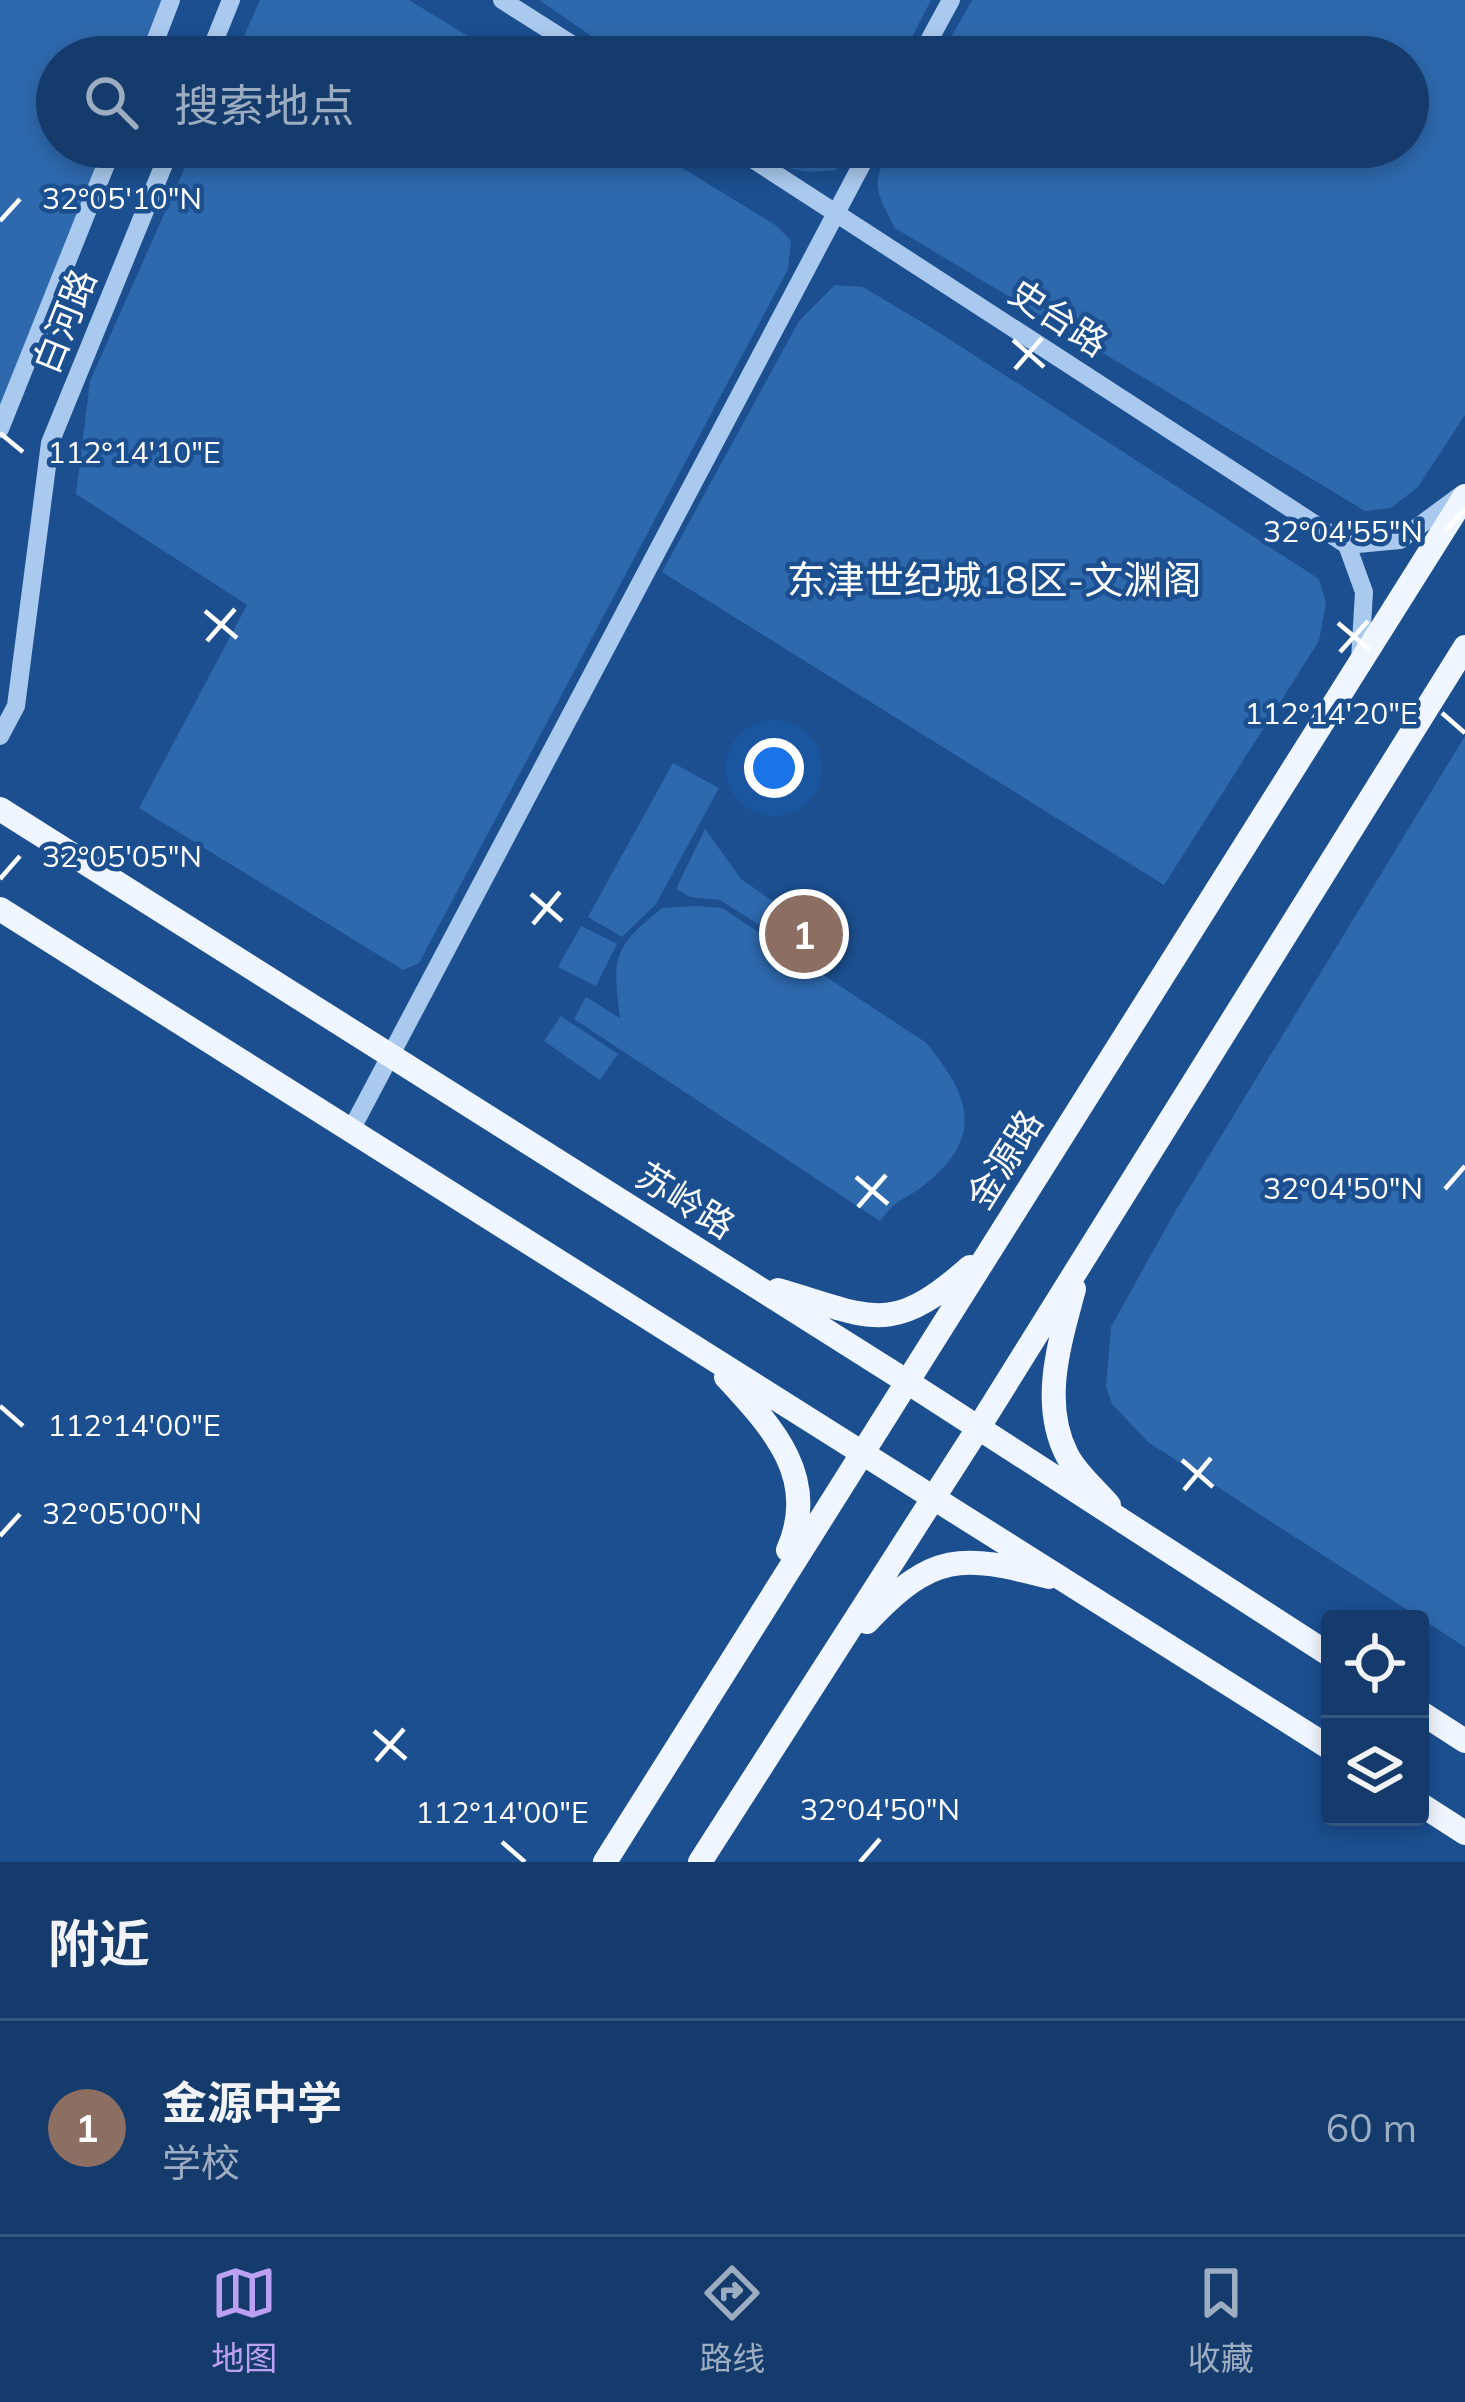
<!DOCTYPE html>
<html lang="zh">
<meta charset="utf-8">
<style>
:root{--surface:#143b6b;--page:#214673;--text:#f1f3f6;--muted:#9dadc1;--line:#33557e;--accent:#bca0f2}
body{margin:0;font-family:Mulish,"Noto Sans SC",sans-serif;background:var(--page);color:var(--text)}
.controls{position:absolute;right:36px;bottom:36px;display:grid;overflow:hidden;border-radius:12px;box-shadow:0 6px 18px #0003}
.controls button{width:108px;height:108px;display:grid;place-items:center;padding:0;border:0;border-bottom:3px solid var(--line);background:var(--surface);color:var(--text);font:60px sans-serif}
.you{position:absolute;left:774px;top:768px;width:42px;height:42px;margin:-30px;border:9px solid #fff;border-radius:50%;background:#1a73e8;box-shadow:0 0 0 18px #1a73e833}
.badge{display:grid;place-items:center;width:78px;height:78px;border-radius:50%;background:var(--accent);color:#fff;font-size:39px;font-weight:700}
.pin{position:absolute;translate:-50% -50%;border:6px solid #fff;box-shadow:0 3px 12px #0006}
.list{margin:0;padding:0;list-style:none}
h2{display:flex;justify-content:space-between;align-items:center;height:156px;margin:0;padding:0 48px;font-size:51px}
h2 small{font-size:39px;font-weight:400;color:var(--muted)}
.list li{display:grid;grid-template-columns:78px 1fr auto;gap:36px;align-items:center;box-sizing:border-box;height:216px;padding:0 48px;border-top:3px solid var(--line)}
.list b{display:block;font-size:45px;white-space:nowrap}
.list p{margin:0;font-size:39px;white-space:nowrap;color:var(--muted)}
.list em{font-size:39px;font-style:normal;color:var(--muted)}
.icon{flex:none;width:66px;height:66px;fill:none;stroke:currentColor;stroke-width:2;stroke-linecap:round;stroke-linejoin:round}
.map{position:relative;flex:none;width:1465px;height:1862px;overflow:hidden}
.search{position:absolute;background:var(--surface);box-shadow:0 6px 18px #0003;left:36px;right:36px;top:36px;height:132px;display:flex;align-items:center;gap:30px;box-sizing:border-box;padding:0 42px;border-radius:66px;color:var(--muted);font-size:45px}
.sheet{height:372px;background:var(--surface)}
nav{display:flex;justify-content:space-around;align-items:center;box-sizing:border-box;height:168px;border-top:3px solid var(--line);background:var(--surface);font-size:33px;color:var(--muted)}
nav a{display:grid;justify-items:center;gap:6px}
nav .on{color:var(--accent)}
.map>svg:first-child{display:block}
.green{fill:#2e69ad}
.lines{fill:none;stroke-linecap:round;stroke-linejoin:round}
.minor{stroke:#a9c9ee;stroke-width:18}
.major{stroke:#f0f6ff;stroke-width:24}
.ticks{fill:none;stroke:#fff;stroke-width:4.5}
.labels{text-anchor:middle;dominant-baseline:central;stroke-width:9;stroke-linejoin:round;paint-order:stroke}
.street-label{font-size:36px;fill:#fff;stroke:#1b4f8f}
.neighbourhood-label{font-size:39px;fill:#fff;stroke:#1b4f8f}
.ticks-label{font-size:30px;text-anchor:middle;fill:#fff;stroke:#1b4f8f;stroke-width:9;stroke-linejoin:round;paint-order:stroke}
</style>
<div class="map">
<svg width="1465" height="1862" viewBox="0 0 1465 1862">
<rect width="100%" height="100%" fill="#1b4f8f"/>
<path class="green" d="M0,0H171L149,57H57V147H113L0,429Z
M260,0H409L502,57H235Z
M539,0H931L902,57H622Z
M972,0H1465V415L1418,487L1391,508L1365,511L895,228C876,192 870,184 891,147H1408V57H940Z
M194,147H648L777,226L791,241L788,269L419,963L403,970L139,808L247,605L76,494L90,381Z
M753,147H854L836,170C796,175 786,169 753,147Z
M835,285L863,287L940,333L1319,579L1326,603L1319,641L1164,885L662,572L799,321Z
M1465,736V1647L1148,1442L1112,1404L1106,1386L1111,1327L1176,1210Z
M673,763L719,788L656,904L622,937L588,917Z
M705,829L741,879L807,925L804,939L792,946L720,900L690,897L676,889Z
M696,906L722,908L925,1042C971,1095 985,1138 923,1186C902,1202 898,1197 880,1221L574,1019L586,997L620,1018C612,956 613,948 662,908Z
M581,926L617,944L596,986L558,967Z
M561,1016L618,1054L600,1080L544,1041Z"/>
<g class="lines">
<path class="minor" d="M502,0L592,57
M149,57L171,0
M208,57L231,0
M920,57L951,0
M734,147L1347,545
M0,429L113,147
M1360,660L1364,592L1347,545L1400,540L1461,495
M0,736L16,706L50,443L171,147
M351,1130L871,147"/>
<path class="major" d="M0,809L906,1381L1330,1655
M0,909L1330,1748
M1074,1289C1060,1342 1040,1402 1067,1455C1076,1473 1096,1490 1109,1505
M778,1290C871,1317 890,1338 970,1267
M726,1377C773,1428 820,1478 788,1550
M867,1622C933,1552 961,1554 1049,1577
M1420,1712L1465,1741
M1420,1804L1465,1833
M605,1862L1465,496
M700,1862L977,1430L1465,647"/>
</g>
<path class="ticks" d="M0,221L20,199M1013,340L1044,367M1015,369L1042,338M0,433L23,452M1445,531L1465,509M205,611L237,638M1338,623L1370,650M207,641L235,609M1340,652L1368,621M1442,713L1465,733M0,879L20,856M531,894L562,921M533,924L560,892M856,1177L888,1204M1445,1189L1465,1166M858,1207L886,1175M0,1406L23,1426M1182,1460L1213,1487M1184,1490L1211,1458M0,1536L20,1514M374,1731L406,1759M376,1761L404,1729M502,1842L525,1862M860,1862L880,1839"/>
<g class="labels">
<g class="street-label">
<text transform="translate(1059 317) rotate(33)">史台路</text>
<text transform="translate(64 321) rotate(-68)">白河路</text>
<text transform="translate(1004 1159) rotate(-58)">金源路</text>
<text transform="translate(686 1200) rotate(32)">苏岭路</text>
</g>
<g class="neighbourhood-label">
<text x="994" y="579">东津世纪城18区-文渊阁</text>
</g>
</g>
<g class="ticks-label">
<text x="122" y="209">32°05'10"N</text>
<text x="134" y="463">112°14'10"E</text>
<text x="1343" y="542">32°04'55"N</text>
<text x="1331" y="724">112°14'20"E</text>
<text x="122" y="867">32°05'05"N</text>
<text x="1343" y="1199">32°04'50"N</text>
<text x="134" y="1436">112°14'00"E</text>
<text x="122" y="1524">32°05'00"N</text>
<text x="880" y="1820">32°04'50"N</text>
<text x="502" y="1823">112°14'00"E</text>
</g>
</svg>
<div class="controls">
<button><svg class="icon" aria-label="locate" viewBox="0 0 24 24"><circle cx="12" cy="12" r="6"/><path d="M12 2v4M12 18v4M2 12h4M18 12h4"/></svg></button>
<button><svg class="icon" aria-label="layers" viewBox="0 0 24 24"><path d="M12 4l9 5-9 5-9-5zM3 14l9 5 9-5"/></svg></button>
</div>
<div class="you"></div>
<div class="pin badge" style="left:804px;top:934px;background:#8d6e63">1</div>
<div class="search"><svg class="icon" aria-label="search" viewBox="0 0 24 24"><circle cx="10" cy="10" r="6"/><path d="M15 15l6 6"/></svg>搜索地点</div>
</div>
<section class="sheet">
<h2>附近<small></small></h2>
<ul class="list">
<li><span class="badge" style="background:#8d6e63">1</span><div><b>金源中学</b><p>学校</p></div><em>60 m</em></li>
</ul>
</section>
<nav>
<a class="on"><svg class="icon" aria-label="map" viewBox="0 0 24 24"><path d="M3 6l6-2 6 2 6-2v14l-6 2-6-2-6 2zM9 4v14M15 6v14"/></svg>地图</a>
<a><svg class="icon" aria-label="directions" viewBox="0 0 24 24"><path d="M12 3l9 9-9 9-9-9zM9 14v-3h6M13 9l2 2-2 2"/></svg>路线</a>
<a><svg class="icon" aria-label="saved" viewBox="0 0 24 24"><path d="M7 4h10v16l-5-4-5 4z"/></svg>收藏</a>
</nav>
